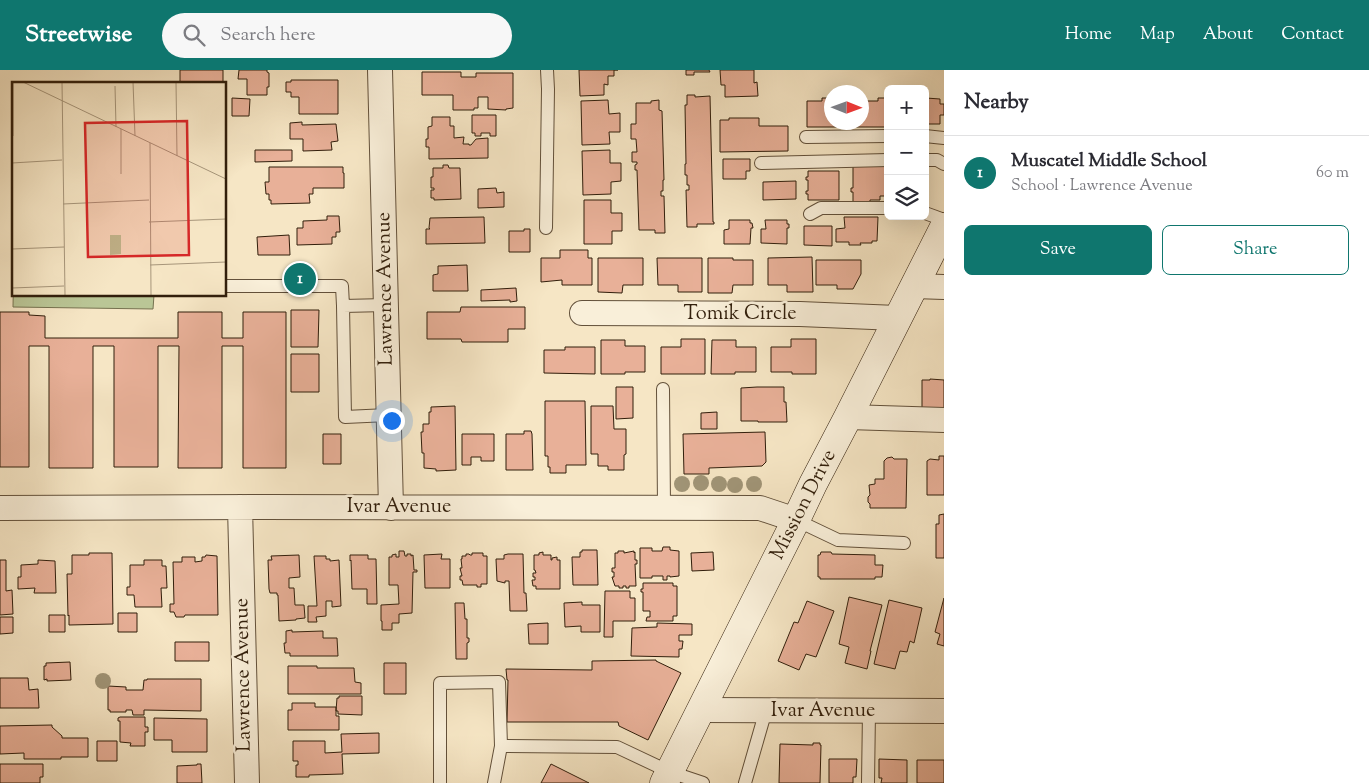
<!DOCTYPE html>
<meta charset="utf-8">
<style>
:root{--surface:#fff;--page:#f7f7f7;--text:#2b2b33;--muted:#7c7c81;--line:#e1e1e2;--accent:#0f766e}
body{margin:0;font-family:"Sorts Mill Goudy",serif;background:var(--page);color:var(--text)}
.controls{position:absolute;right:15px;top:15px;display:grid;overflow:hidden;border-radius:8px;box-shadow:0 5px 20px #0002}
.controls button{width:45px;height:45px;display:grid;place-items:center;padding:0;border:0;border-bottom:1px solid var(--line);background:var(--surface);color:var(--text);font:25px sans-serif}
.compass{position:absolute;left:824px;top:15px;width:45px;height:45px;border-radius:50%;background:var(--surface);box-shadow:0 5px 20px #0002;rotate:91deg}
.you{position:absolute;left:391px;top:350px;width:18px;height:18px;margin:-12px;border:4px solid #fff;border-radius:50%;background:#1a73e8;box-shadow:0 0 0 8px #1a73e833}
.badge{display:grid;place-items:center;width:32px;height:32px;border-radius:50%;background:var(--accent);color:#fff;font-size:16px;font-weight:700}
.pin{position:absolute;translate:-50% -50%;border:2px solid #fff;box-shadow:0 1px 5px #0006}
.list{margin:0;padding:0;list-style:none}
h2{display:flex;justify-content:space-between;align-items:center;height:65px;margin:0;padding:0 20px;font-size:21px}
h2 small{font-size:16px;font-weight:400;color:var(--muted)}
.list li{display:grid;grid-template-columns:32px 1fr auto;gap:15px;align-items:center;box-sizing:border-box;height:75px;padding:0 20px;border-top:1px solid var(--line)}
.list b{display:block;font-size:19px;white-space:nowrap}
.list p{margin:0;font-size:16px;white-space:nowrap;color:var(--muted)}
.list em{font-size:16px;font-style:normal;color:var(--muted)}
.actions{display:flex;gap:10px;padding:15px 20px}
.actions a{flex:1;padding:11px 0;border:1px solid var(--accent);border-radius:8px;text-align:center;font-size:18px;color:var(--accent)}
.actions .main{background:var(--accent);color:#fff}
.icon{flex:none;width:28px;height:28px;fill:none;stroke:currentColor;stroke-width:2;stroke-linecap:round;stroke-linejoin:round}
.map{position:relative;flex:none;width:944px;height:713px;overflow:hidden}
header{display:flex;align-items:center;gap:30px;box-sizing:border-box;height:70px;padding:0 25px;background:var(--accent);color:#fff}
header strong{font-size:24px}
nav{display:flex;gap:28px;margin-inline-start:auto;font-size:18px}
.search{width:350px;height:45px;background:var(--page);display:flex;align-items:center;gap:12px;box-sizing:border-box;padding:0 18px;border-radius:28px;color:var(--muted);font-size:19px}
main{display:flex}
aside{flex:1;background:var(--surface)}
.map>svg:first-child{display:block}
.green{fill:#bac696;stroke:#767250}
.building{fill:#e8b098;stroke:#311e0b}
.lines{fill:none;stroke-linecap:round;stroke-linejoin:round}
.service-casing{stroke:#62503a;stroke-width:14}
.minor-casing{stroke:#62503a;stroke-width:26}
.secondary-casing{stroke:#311e0b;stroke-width:29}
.service{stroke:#f9efd9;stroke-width:12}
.minor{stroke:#f9efd9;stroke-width:24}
.secondary{stroke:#f9efd9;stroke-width:28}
.tree{fill:#a09476}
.labels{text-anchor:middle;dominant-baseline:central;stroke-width:5;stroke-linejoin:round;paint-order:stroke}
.street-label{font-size:20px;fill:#311e0b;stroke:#f9efd9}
.inset-road{fill:none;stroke:#a7967b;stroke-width:1}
.view{fill:#d62828;fill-opacity:0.15;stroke:#d62828;stroke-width:2.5}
.inset-edge{fill:none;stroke:#311e0b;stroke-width:2.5}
</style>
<header>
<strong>Streetwise</strong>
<div class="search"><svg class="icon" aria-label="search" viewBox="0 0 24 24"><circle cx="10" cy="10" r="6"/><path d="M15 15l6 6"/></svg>Search here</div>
<nav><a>Home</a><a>Map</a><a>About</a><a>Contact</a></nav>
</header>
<main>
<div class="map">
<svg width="944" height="713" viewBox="0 0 944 713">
<rect width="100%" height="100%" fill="#f6e6c5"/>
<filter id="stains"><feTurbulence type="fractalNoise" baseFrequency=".004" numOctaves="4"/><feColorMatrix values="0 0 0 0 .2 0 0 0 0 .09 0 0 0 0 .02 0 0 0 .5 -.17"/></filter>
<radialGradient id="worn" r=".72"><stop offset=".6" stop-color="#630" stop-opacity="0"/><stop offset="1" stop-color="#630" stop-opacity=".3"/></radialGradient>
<path class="green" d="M14,181V225H154L153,239L13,237Z"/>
<path class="building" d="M180,0H223V14H180Z
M239,0H267V2L269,3V17H267V25H247V9H238Z
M579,0H618H614V6H608V15L604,14V25L580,26Z
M686,0H709L710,2H694V5H686Z
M720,0H754V13L757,12L758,26L725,27V15H721Z
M422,2H461V7H476V3H513V38L506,39V40L488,39V27H478V38H474V40H453V25H422Z
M291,10H338V44H299V27H291V22H286V12H291Z
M687,25H695V27L710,26L713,152H714V154H697V157H687L686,120H689V115H687V105H685V94H686L685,35H687Z
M232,28L250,29L249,46H232Z
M822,28H832V52H862V31H878V28H888V57H807V31H822Z
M926,28L940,29V34H944V45H940V54H925Z
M608,30L609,44L620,43V62H609L610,74L582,75L581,31Z
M659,30V40L662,41L664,110H663V121H661V126H664L665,163H655V160H639L637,100H635V95L637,94V92H632V82H637L636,69H631V54H636V33H651V31Z
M472,45H496V66H490V63H481V66H475V63H472Z
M432,47H450V56H454V68L464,67L463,74H469V75H471L476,69L488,68V88L429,89V77H426V69H428V57L432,56Z
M729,48H759V56H788V81L720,82V50H729Z
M302,52V55L336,54L338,71L331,72L332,80L303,81V69H290V53Z
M255,80H292V91L255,92Z
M610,80V93H621V111L611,112V124L583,125L582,81Z
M723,89H750V101H746V109H723Z
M443,95H448L449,98H460L461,129L434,130V128H431V120H434V118H431V107H433V98H443Z
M853,96H888V126H880V130H870V132H853V122H851V118H853Z
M269,97H343V103H344V118H313V124H309L310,133L271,134V130H269V124H266L265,112H269Z
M808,101H839V130H808V124H806V121H808V110H806V107H808Z
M796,111V129L763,130V112Z
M496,118L497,123L504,122V137L478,138V119Z
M584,130H611V143H622V161H612V174H584Z
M327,146H339L340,162H336V167H332V174L297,175V158H303V151L327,150Z
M484,147L485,173L426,174V159H430L429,158L430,148Z
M844,147H878L877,171H872V173H860L861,175H849V172H836V159L845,158Z
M729,150H750V153H752L753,158H751L750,174H724V160L729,159Z
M765,150H787V154H789V158H787V174L761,173V159H766Z
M804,156H832V176L804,175Z
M524,159H530V182H509V161H524Z
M289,165L290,185H258L257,167Z
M560,180H588V188H592V215H562V210L541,212V188H560Z
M812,187L813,222H787V215H768V188Z
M598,188H643V215H623L622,223L598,222Z
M657,188H702V222H678V215H658Z
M708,188H733V190H753V215H733L732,223H708Z
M816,190H861V204L853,219H837V215H816Z
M467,195L468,221H433V205L438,204V196Z
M516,218L517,231L510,232V230L481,231V220Z
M461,237H525V259H508V272H462L461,269H427V242H460Z
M291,240H319L318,277H291Z
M0,242H29V245L45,246V268H178V242H222V268H243V242H286V398H243V276H222V398H178L179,276H158V397H114V276H93V398H49V276H29V397H0Z
M681,269H705V304H661V277H681Z
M791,269H816V304H792V302H771V277H791Z
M601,270H625V276H645V302H625V304H601Z
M712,270H736V277H756V302H735V304H711Z
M565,277H595V304L544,303V280H565Z
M291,284H319V322H291Z
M930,309L944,310V338H922V310H930Z
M616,317H633V348L616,349Z
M757,317H784V332H786L787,352H758V351H741V318Z
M545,331H585L586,395H566V403H550V397H548V386H545Z
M455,336L456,400L436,401V399L424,398V383H422L421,362H423V354H429V342H431V337Z
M591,336H613L614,359H626V384L624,385V400H608V396H598V384H591Z
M717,342V359H701V343Z
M524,361H531L532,364L533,400H506V364H524Z
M765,362L766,392L762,396L709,398V404H684L683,364Z
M323,364H341V394H323Z
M462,364H494V391H481V387H471V395H462Z
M939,386H944V425H927V391L930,389L939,390Z
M892,387L894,389H907L906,438H870V434L868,432V427L870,425L869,415L875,414V409H884V391L887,388Z
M944,444V488H936V454H939V445Z
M663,477H670V480L679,481V506L670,507V506H667V510H663V506H652V508H640V478H652V481H662Z
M582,480H597L598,515H573L572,487H580V482H582Z
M399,481H404L405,486H407V484H411V486L413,485L414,500H417V502H413L412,543L399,544V553H392V560H382V551H381V535L399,534L398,515H389V487H392V485L396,484V487H399Z
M618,481H624V483L634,481V483L635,482V490H637V494H635L636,516H629V518H626V516H623V518H619V516H615L612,507H614V502H612V498H615V483H618Z
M543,482V485H551V490H552V488L557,487V490H560V519H536V516H533L532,510H535V507H533V503H536L535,500H534V485H539V483Z
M713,482L714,500L692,501L691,483Z
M821,482H831L832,484L875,485V495H883L882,507H875V509H820V507H818V485H820Z
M89,483H112L113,554L69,555V545L68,546L67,504H72V485H89Z
M472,483H483V486H487V514H481V517H477V515H463L462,510H460V506H462L460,498H462L461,489H462V486H466V484H469L470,485H472Z
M442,484L441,489H450V518H425L424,485Z
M508,484H523L524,523H526L527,541H510L509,511H505V513L497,511L496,489H504V485Z
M206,485L217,486L218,545H185L184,547H176L174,542H170V534H174L173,492H182V487H195V492L202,491V487H205Z
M299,485L300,507L289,508V518H294L295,535H304L305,548L296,549V550L279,551L278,525H277V523H270L269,519L268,490H272L271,486Z
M350,485H368V489H376L377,534H367V519H352L351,490L350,491Z
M314,486H326V489H330V491L339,490L341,536L332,537V531H326V546L316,547L317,552H308V536H317Z
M0,490H6V521L12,520L13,544L0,545Z
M38,490L55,491L56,523H34L35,518L18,519V507H21V495L38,494Z
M144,490H162V496H166L167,518H161L162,537H135L134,525H127V517H130V495H144Z
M643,513H673V516H677V546H673V551H646L647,547H650V541H643V522H641V519H643Z
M605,521H630V528H635V551H613V567H604Z
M849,527L882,535L870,581H871L867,599L845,593L849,577L839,574Z
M944,528V576L937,574L940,564L935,562Z
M889,530L922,538L914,573L910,571L907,582L900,581L895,599L874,594Z
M807,531L834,541L816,587L806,584L799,600L778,591L794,552L798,553Z
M582,532V535H600V562H581V556L565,557L564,533Z
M455,533H464L465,549H467V568H469V572L467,573V589H456Z
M118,543H137V562H118Z
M49,545H65V562H49Z
M0,547H13V563L0,564Z
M548,553V574H529L528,554Z
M657,553L692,554V565H679V571H683L682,579H679V587L631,586L632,558L657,557Z
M292,560V562L323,561V568H337L338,586H290V583H285L284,573H286V561Z
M175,572H209V591H175Z
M656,590V591L681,603L648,670L619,656L618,652H507L508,610H507L506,599L592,600V591Z
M70,592L71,610L47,611V609L44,610V596H46V593Z
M384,593H406V624H384Z
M288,596H317V598H354L355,612L361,613V624H288Z
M0,608H28L29,620L38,619L39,638H0Z
M147,609H201V641L144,640V645H133L132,640H126V642H110V640H108V616L126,617V620H143L144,610H147Z
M339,626H362V645L338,644V641H336L337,628H339Z
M292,633H315V637H336V646H339V660H288V640H292Z
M120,647H145V657H148V662H145V676H130L131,673L120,672V651H118V648Z
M154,648L207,649V682H172V670H154Z
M52,655V657L62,666V668H88V687H61V689H24V683L0,684V656Z
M379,663V683L342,684L343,704L309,705V707H296V695H298V691H293V671H325V683L342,682L341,664Z
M97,671H117V691H97Z
M813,673H820V675H821L820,713H779L780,674L813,675Z
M829,689H857L856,707H853V713H829Z
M879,689L907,690V713H881L882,708H879Z
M917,690H944V713H917Z
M0,694H43V707H40V713H0Z
M197,694H201L202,713H177V696L197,695Z
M551,694L589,713H541Z"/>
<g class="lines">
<defs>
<path id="service" d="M925,66L944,68
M806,67L888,66
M925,90H937L944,94
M761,93L888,90
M925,143L944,150
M810,144L821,138H888
M546,158L548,19L547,0
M225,216H342L343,236
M386,235L343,236L345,347L388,345
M663,319L664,437
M796,450L838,470L904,473
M440,713V613L499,612L501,676L617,677L670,702L703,713
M494,713L501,676
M745,713L766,640
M868,713L869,641"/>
<path id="minor" d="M380,0L391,438
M914,216L944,217
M582,243L800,244L897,248
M848,347L944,350
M240,437L247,713
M0,438L263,437L760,438L796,450
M701,640L944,641"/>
<path id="secondary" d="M664,713L796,450L813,414L848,347L944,157"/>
</defs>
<use href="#service" class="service-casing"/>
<use href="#minor" class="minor-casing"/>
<use href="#secondary" class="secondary-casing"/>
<use href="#service" class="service"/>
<use href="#minor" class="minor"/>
<use href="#secondary" class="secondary"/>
</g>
<g class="tree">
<circle cx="701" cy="413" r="8"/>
<circle cx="682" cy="414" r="8"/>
<circle cx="719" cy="414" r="8"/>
<circle cx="754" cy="414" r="8"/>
<circle cx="735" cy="415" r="8"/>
<circle cx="103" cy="611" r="8"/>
</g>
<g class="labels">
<g class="street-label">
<text transform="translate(386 219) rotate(-91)">Lawrence Avenue</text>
<text x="740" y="244">Tomik Circle</text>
<text transform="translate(804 435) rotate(-63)">Mission Drive</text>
<text x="399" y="437">Ivar Avenue</text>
<text transform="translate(244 605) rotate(-91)">Lawrence Avenue</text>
<text x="823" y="641">Ivar Avenue</text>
</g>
</g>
<g transform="translate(12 12)">
<rect width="214" height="214" fill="#f6e6c5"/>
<path d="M98,153H109V172L98,173Z" fill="#bac696"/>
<path class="inset-road" d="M1,0V54M11,0L214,97M50,0L53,213M121,0L123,54M164,0L165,74M103,4L104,45M109,47V92M138,61L139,213M0,81L50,78M51,122L137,118M137,140L214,137M0,167L52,165M138,183L214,180M0,206L52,204"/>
<path class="view" d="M175,39L177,173L76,175L73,41Z"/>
<rect width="214" height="214" class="inset-edge"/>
</g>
<rect width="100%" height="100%" filter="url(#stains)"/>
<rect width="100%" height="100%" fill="url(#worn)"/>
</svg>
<div class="controls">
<button>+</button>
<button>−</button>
<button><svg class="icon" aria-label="layers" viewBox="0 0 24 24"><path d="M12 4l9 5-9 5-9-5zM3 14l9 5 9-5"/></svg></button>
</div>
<svg class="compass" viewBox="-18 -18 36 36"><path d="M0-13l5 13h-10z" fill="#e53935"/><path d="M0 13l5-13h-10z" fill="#7c7c81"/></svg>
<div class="you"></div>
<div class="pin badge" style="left:300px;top:209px">1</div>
</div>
<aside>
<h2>Nearby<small></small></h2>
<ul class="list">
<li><span class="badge">1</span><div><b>Muscatel Middle School</b><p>School · Lawrence Avenue</p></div><em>60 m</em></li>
</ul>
<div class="actions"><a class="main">Save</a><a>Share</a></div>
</aside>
</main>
